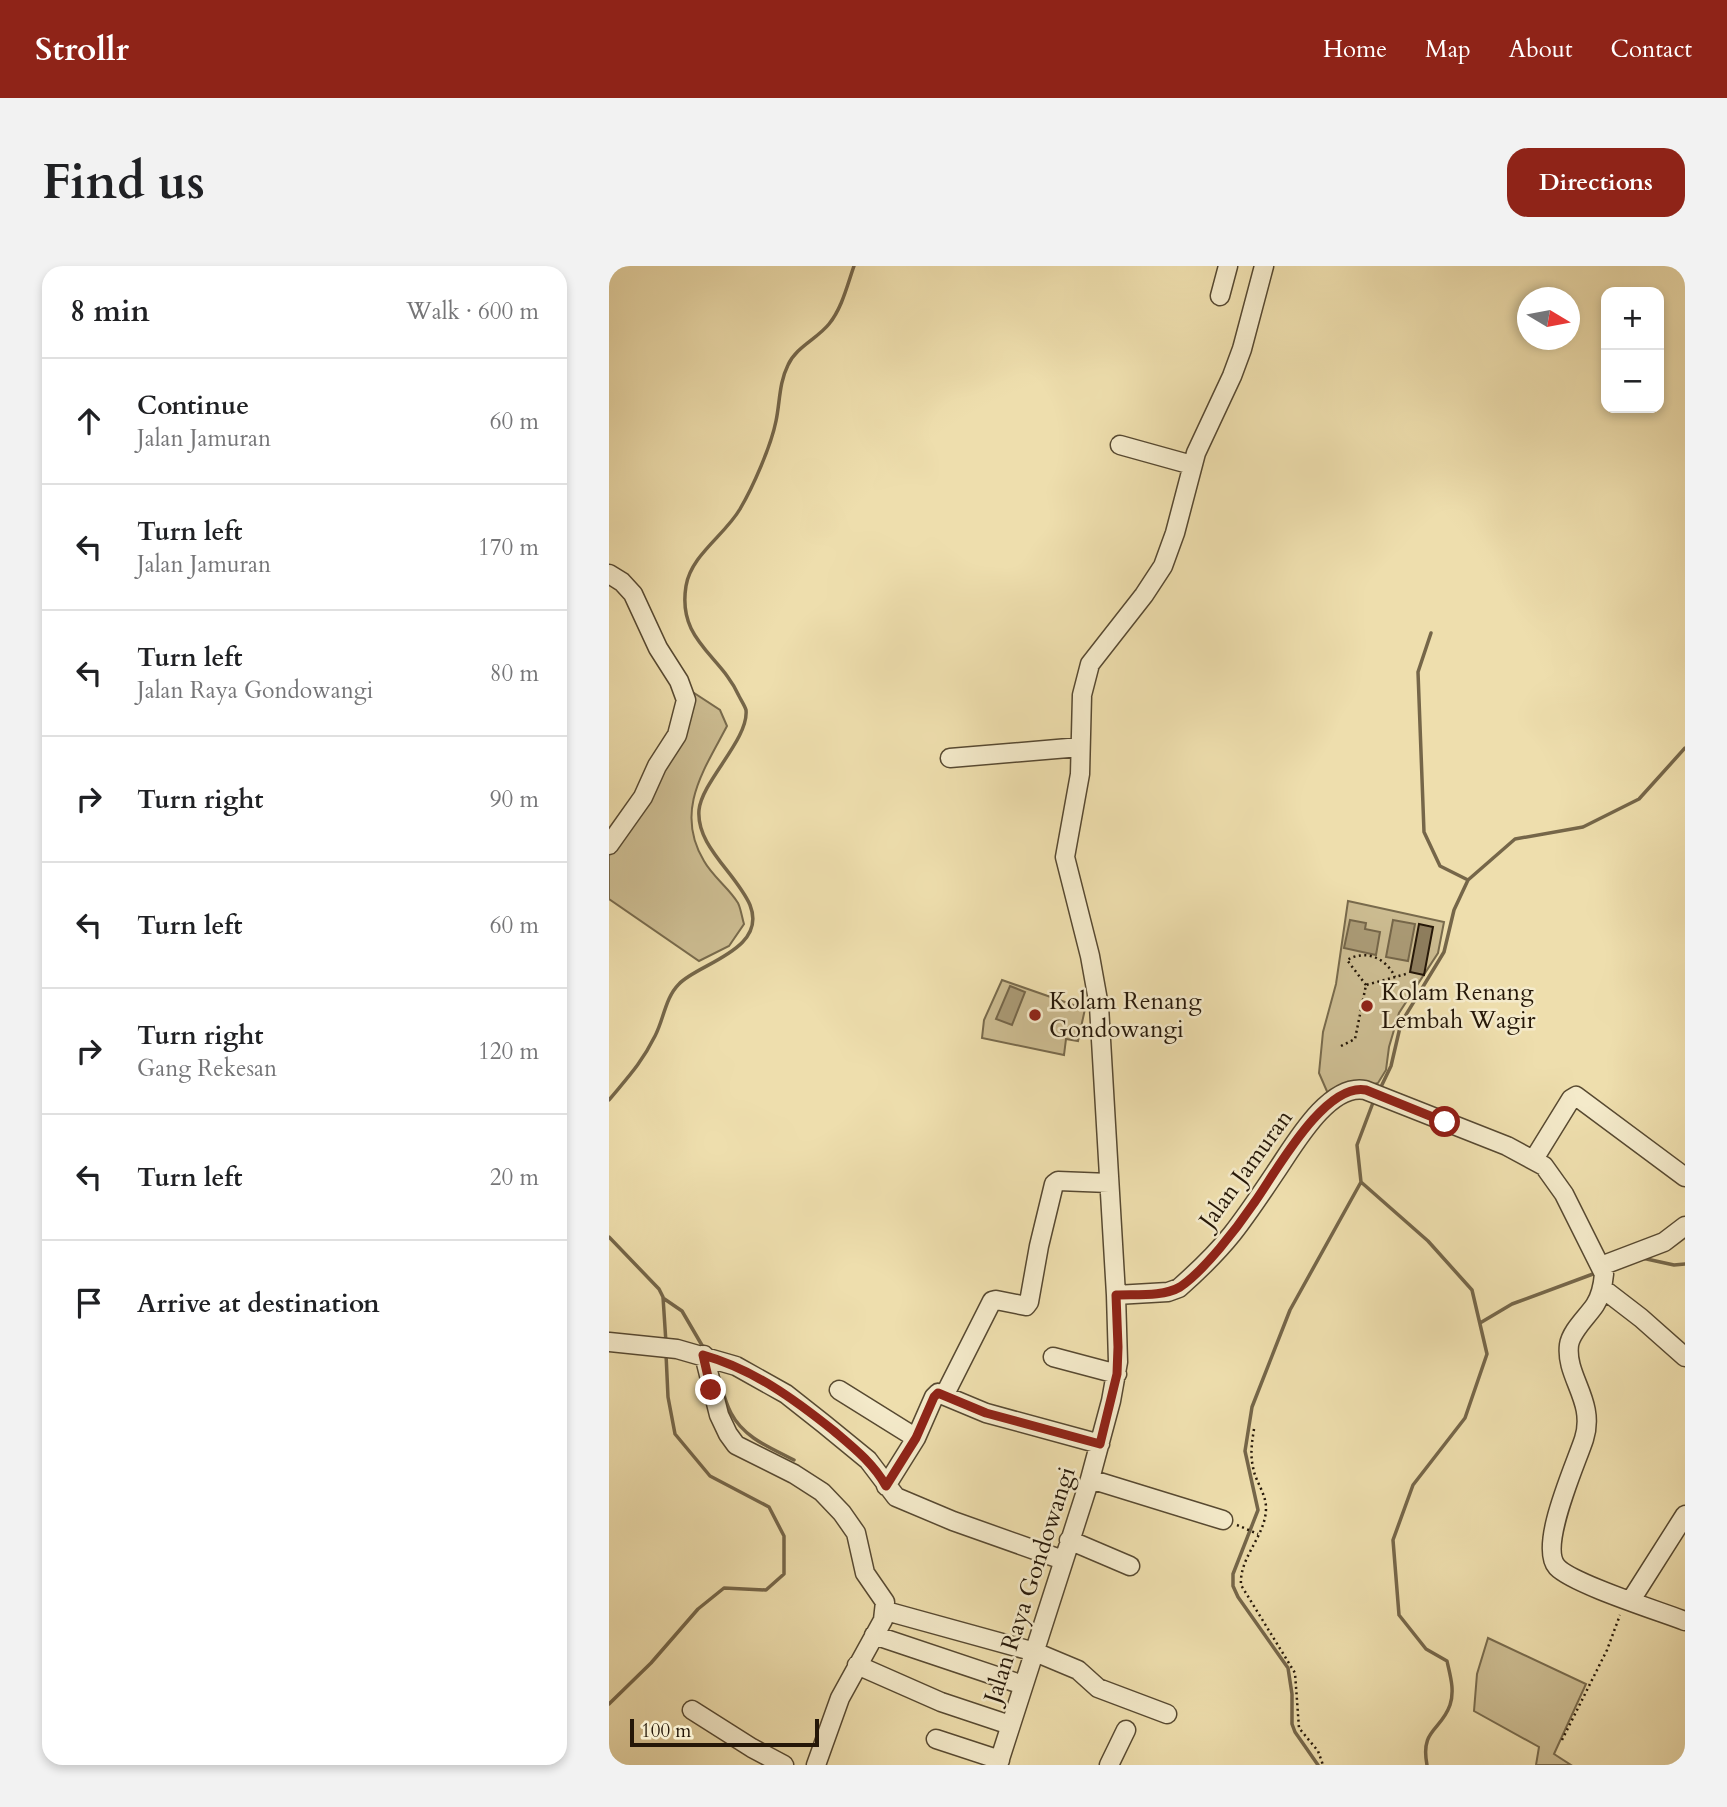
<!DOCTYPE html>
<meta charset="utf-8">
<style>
:root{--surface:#fff;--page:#f2f2f2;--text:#202124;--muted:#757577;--line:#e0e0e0;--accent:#8f2418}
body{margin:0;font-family:Cardo,serif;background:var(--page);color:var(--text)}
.controls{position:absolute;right:21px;top:21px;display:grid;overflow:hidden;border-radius:14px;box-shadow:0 4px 10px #0003}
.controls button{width:63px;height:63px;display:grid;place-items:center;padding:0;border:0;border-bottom:2px solid var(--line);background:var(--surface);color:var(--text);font:35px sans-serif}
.compass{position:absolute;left:908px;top:21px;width:63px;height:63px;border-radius:50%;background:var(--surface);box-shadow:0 4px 10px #0003;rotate:100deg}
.scale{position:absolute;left:21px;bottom:18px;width:189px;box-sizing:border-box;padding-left:7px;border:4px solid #251708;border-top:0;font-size:19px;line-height:24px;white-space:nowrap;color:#251708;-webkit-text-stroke:5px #f4eaca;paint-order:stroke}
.stop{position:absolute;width:21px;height:21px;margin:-16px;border:5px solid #8f2418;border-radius:50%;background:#fff}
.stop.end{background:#8f2418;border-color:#fff;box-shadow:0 2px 7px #0008}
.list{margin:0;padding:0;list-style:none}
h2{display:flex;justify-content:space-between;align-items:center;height:91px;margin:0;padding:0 28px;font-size:30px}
h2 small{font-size:23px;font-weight:400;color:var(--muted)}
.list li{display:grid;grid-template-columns:46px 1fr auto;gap:21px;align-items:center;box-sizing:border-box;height:126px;padding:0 28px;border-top:2px solid var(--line)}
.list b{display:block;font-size:26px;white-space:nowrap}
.list p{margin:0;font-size:23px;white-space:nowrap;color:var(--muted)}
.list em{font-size:23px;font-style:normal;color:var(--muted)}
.icon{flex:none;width:38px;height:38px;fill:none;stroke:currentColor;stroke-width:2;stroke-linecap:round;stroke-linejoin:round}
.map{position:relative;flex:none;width:1076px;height:1499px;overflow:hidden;border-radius:21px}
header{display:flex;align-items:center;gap:42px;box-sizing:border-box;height:98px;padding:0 35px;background:var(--accent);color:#fff}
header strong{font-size:33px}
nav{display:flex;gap:38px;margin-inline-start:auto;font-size:24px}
.intro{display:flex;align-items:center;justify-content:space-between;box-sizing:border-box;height:168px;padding:0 42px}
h1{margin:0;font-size:49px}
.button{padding:18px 32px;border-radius:21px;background:var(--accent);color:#fff;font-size:24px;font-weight:700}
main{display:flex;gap:42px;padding:0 42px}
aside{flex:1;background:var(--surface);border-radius:21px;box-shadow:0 4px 10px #0003}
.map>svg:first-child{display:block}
.green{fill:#ccbc91;stroke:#786a4c;stroke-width:2}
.water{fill:#aa9a75;stroke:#756649;stroke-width:2}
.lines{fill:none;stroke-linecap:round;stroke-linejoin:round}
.stream{stroke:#756649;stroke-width:3.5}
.building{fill:#8e7e5e;stroke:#251708;stroke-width:2}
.minor-casing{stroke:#574931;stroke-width:21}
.path{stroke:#251708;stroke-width:2.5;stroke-dasharray:2 3.5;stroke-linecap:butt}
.minor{stroke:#f4eaca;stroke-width:18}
.route{stroke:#8f2418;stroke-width:9}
.poi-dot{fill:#8f2418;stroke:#f4eaca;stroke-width:2.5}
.labels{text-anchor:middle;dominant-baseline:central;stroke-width:5;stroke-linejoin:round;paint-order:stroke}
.poi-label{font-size:24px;fill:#251708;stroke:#f4eaca;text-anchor:start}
.street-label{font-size:24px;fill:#251708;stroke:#f4eaca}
</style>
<header>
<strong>Strollr</strong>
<nav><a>Home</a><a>Map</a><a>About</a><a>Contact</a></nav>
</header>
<div class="intro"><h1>Find us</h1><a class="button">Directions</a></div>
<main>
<aside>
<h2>8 min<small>Walk · 600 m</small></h2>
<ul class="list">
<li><svg class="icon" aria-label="ahead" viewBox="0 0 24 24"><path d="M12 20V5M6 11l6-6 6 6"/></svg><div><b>Continue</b><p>Jalan Jamuran</p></div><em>60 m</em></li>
<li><svg class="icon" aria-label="left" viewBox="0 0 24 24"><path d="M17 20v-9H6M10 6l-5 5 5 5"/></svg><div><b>Turn left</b><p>Jalan Jamuran</p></div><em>170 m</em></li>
<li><svg class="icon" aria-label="left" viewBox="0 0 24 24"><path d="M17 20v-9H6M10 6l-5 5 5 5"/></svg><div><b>Turn left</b><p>Jalan Raya Gondowangi</p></div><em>80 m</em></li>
<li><svg class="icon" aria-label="right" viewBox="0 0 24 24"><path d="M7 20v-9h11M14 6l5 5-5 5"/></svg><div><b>Turn right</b></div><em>90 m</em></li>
<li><svg class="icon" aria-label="left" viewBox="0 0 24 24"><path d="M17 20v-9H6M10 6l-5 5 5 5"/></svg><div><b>Turn left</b></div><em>60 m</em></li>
<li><svg class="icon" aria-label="right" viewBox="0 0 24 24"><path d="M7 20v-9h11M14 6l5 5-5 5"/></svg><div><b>Turn right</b><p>Gang Rekesan</p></div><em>120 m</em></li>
<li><svg class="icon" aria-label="left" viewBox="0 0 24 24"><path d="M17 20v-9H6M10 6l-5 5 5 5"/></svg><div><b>Turn left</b></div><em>20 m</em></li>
<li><svg class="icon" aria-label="arrive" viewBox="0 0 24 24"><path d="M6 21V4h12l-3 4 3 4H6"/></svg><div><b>Arrive at destination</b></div></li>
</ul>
</aside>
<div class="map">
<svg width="1076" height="1499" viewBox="0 0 1076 1499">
<rect width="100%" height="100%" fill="#eedead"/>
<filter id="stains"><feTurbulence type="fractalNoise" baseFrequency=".00286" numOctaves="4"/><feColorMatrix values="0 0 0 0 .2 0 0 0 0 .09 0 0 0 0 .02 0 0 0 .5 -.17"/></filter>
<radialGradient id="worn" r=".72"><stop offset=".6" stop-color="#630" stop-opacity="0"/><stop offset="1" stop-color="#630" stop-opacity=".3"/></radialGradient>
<path class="green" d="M79,423L111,444L118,460C95,504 65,545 95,595C104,611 120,622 129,637C132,643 133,652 135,658L120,680L90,695L0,633V586L32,544Z
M739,635L835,656L829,687L790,747L780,781L777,804L769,817L720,830L710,807L714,766L727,718Z
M393,714L476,743L469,775L457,773L455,789L373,772L375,754Z
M879,1372L977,1418L945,1488L962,1499H927L930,1481L865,1445L868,1408Z"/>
<path class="water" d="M741,654L757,657L756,663L771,666L767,689L735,682Z
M784,654L806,658L799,695L777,691Z
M401,720L416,726L403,759L387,753Z"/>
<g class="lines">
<path class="stream" d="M822,367L809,406L815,566L831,600L859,614
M770,825L782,800L792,757L835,686L845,644L859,614L906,573L974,561L1030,533L1076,482
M0,834C19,811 32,798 46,770C55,753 56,732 70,718C88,698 159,684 141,639C127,607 87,580 90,544C93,515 140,473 137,444C136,440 132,434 130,430C112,389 68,375 77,320C82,289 116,269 131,243C144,221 162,180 167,155C171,136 170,117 179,99C187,81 208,73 220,58C233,42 238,20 245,0
M752,916L819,975L863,1024L878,1088L856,1152L804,1219L784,1274L790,1349L817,1383L838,1395C841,1409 846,1424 841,1439C832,1465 811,1463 818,1499
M0,971L50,1023L54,1031L57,1077
M1033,992L1065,999L1076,998
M54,1032L73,1045L94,1081
M871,1057L903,1038L984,1008
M109,1109C113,1122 116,1136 122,1147C135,1172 162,1182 185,1194
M0,1438L42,1397L89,1343L115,1322L157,1324L175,1308V1270L160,1241L101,1210L66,1168L59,1131L57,1088
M709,1499L686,1466L683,1458V1428L679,1402L629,1331L624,1320V1308L649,1244L636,1185L643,1141L681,1044L752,916L748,879L765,834"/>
</g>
<path class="building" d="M810,658L824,661L815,709L801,706Z"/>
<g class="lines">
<defs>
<path id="minor" d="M611,30L619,0
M511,179L583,199
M0,308L13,316L24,328L49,382L70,415L77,434L68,469L48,500L34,531L0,579
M341,492L471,481
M925,893L962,833L967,830L1076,911
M992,1000L1055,976L1076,960
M993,1022L1032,1052L1076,1091
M507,1029L559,1026L570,1022C588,1006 607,988 623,968C638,949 652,928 666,907C684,881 719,817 756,824L898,880L935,900L955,928L995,1008C994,1019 992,1030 986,1039C978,1051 962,1065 960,1079C956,1111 987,1135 975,1173C967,1198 929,1280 948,1301C964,1318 1050,1345 1076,1355
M0,1076L68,1083L127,1100L177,1128L215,1158L259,1194L287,1231L344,1255L454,1294
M95,1089L110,1149L119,1168L127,1179L185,1208L213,1226L233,1247L247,1267L256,1307L276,1336L274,1354L231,1432L207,1499
M444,1091L508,1108
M230,1124L307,1172
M336,1128L383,1035L387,1034L417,1040L420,1036L430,980L445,918L449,915L500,917
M481,1213L614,1254
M277,1220L307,1172L325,1131L329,1127L377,1147L491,1178
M460,1274L521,1300
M1022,1334L1076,1249
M277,1345L426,1386L469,1404L489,1422L558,1448
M265,1369L414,1419
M248,1399L332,1436L401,1459
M83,1444L143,1482L175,1499
M327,1473L391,1494
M389,1499L481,1213L502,1135L509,1096L507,1029L490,740L481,690L456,591L471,508L473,429L481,398L535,329L554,300L566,267L587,187L623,110L633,83L655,0
M500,1499L517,1464"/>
</defs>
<use href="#minor" class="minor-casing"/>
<path class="path" d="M757,719L738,694C757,683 777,692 786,711
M732,780L746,773L757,719L797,708
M645,1163C643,1176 641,1188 644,1201C646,1215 657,1227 657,1242C657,1270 630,1291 632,1319L686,1407L690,1462L709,1485L714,1499
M628,1259L649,1268
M953,1474L998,1384L1011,1349"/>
<use href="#minor" class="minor"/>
</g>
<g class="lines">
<path class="route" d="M102,1124L94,1089C144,1103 185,1133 225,1165C245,1182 264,1197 277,1220L307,1172L325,1131L329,1127L377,1147L491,1178L508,1108L509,1081L507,1029C526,1028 554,1031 571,1021C595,1005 628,962 645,937C666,908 715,816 757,824L836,856"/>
</g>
<g class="poi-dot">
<circle cx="758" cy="740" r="7"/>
<circle cx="426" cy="749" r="7"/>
</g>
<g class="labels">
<g class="poi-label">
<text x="772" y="726">Kolam Renang<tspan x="772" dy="28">Lembah Wagir</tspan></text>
<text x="440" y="735">Kolam Renang<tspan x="440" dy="28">Gondowangi</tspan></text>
</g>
<g class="street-label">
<text transform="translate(637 903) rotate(-54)">Jalan Jamuran</text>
<text transform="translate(421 1319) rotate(-72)">Jalan Raya Gondowangi</text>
</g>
</g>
<rect width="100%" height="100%" filter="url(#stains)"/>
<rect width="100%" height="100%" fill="url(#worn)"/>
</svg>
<div class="controls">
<button>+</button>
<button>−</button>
</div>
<svg class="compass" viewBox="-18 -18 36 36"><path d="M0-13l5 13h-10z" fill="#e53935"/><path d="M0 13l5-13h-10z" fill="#757577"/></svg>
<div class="scale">100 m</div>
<div class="stop" style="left:836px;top:856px"></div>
<div class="stop end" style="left:102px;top:1124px"></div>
</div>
</main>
